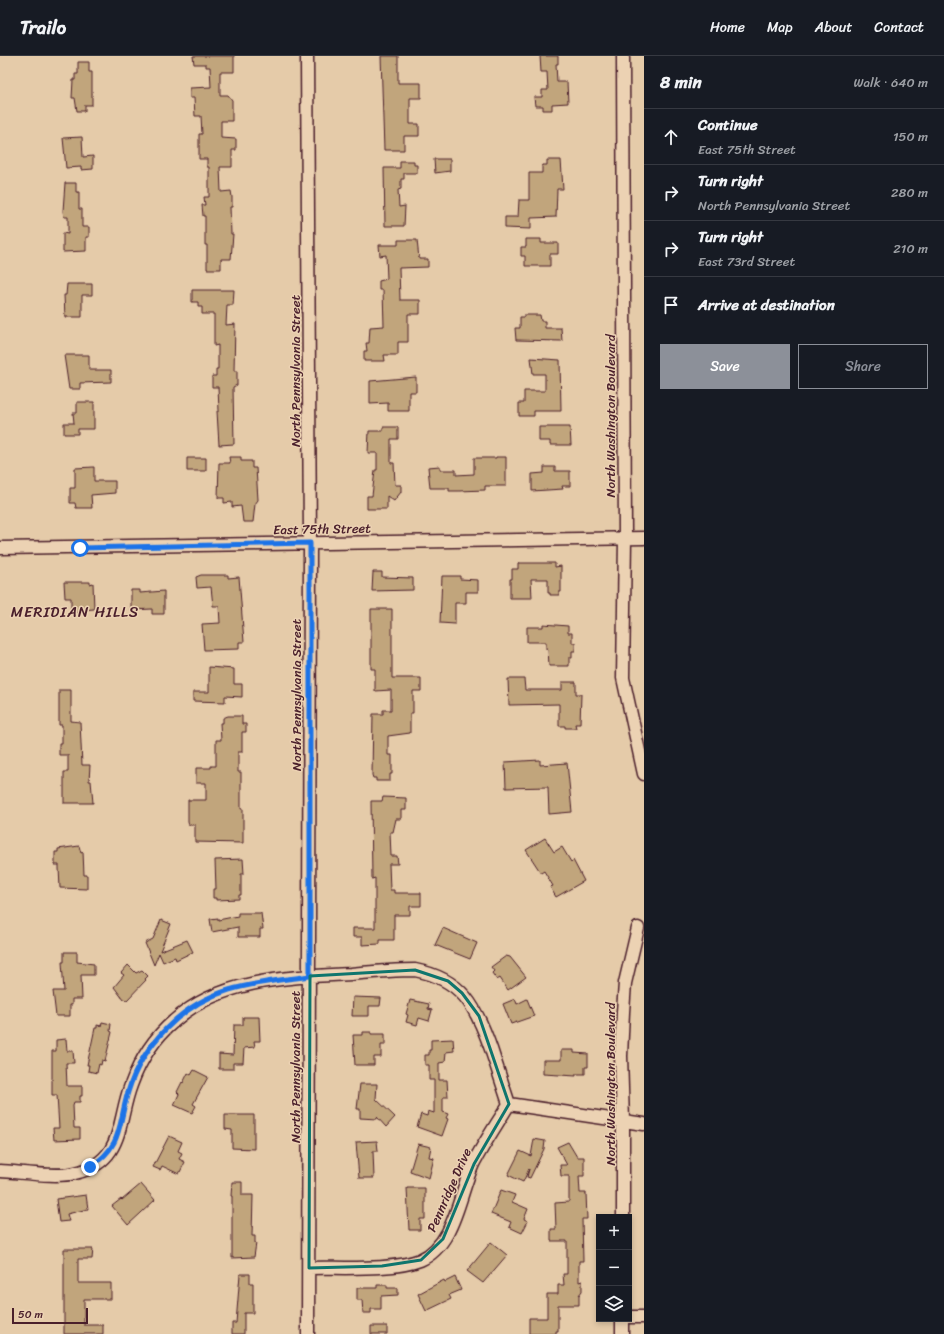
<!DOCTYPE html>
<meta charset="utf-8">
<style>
:root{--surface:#171b24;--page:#20242c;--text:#f1f3f6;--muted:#9ea1a6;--line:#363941;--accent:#8c9099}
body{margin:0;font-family:Sriracha,sans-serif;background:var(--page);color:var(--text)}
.controls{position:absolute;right:12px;bottom:12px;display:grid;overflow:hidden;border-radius:0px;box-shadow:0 2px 6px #0003}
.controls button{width:36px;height:36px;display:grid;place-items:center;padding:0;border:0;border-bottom:1px solid var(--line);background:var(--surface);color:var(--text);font:20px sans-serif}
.scale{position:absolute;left:12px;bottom:10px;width:76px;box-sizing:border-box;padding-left:4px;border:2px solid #4a1f2b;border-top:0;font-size:11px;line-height:14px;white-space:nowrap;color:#4a1f2b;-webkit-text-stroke:3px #ecd2b3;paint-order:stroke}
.stop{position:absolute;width:12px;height:12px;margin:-9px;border:3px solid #1a73e8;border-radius:50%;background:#fff}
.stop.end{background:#1a73e8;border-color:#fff;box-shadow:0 1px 4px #0008}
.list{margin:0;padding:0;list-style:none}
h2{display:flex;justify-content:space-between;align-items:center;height:52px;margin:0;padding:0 16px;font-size:17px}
h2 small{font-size:13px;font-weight:400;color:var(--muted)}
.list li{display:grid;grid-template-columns:26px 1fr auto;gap:12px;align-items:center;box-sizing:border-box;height:56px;padding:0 16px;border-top:1px solid var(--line)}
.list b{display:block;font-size:15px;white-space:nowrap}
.list p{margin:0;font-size:13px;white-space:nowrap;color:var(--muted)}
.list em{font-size:13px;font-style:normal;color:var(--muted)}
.actions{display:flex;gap:8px;padding:12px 16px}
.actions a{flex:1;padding:9px 0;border:1px solid var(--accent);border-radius:0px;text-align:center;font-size:14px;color:var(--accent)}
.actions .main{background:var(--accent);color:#fff}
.icon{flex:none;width:22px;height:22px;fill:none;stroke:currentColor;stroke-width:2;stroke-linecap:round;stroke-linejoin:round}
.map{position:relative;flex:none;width:644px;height:1278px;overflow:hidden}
header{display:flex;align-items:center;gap:24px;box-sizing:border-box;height:56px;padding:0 20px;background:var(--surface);border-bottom:1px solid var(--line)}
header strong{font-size:19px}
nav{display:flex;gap:22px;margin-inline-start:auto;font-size:14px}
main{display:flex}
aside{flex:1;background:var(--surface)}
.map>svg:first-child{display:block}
.building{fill:#c1a57b;stroke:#4a1f2b}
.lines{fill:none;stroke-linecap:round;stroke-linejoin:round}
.minor-casing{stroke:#4a1f2b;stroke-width:15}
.minor{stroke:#ecd2b3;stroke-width:12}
.route{stroke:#1a73e8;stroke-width:5}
.marked{fill:none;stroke:#0f766e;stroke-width:3;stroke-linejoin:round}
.labels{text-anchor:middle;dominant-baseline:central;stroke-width:3;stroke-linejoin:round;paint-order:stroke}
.street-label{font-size:13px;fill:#4a1f2b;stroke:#ecd2b3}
.quarter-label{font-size:15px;letter-spacing:1px;fill:#4a1f2b;stroke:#ecd2b3}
</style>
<header>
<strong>Trailo</strong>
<nav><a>Home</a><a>Map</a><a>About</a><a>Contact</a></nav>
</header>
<main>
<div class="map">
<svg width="644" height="1278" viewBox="0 0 644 1278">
<rect width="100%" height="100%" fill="#e5cba9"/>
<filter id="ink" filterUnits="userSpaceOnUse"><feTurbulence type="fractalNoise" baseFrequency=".025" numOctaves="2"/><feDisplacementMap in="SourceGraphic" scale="8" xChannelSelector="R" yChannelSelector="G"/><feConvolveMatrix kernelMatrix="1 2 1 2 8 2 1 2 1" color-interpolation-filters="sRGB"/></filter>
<g filter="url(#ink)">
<path class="building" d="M193,0H234V16H220V39H228L232,44V65H221V82L236,83V94H232V111H220L221,136L231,135L232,141V151H230L231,178H233L231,203H221V213H207V189H205V160H203L202,149H205L204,141H209V111H207V103H199V78H202L201,60H195L194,42H190V32L211,31L210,11H206V8H194Z
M381,0H398V27H421V42H410V68H419V80H404V94H384Z
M540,0H558V8H556L557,26H567L568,47L552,48V54H543V50H535L534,41H542V34H548L547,16H541Z
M78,6H89V16H92V49H85V55H77L75,42H72L73,24H75V18H78Z
M82,81L83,101L93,100V113L81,114V111L66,112L63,82Z
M434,103H450V115L435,117Z
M547,104H561L563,133H557L556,161L531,162V173L505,172V161H518L519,144H529V117H542V109H547Z
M400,105H414V109H417V117H404V123H401V133L398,134L399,151L405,150L404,170H385L384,112H400Z
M65,127H76V136H79V153H82V171H89V181H86V195L63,196V177L68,178V161H64L63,155Z
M526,183H541V187H558V198H550V210H525V200H521V191H526Z
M398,184H417L419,203H428V211L399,212L400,244H420V258H408V286H398V299H384L385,305H364V295H367L366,287H369L370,271L384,270L383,234H379V225L387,223L386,199L380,200L379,189H398Z
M67,228H92V239H82V261H65L64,239H66Z
M192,234H234L233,249H227L226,269L235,268L234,315H237V329L233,331L234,388L219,389L217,355H219L218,331H212V320H216V313H218V289L214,290V258H202V251H198V246H192Z
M524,259H540L541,265H545V272H561L562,285L516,284L515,272H520V261H524Z
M64,299H89V314H111V326L80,327V333H69Z
M531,302L560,304L561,355H534V360H519V347H524V335H545V318H533Z
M416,321V336H409V355H388V347L370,348V325Z
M77,346H94V373H78V378H64V367H74L73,357H77Z
M383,371H398V383H391V407H394L395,429H401V436L394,445L387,440V453H367V440H372L375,414H377V397H368L369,375H383Z
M539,371H570L571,389H550V385H539Z
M229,401H241V405H252V412H256L258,444L255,448L253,466H243L241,450L232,451V446L224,447V442H218L219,407H230Z
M496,401H506V430H485V434L459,435H449V432H430L428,411L440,410V414H456V419L474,418V402H496Z
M187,402H206V415H187Z
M94,411V425H115V437L91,439L92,452H76L75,447H70V432H75V412Z
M544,411H555V415H570V430H562L563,433L532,435V418L544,417Z
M518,507H555V511L561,510V536H559V539H550V537H548V523H531L532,542H510V523H512V513H518Z
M373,516H382V521L413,522V534L372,535Z
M201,519H228V522L239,521L244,586H239V593L204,594L202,568L220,567L219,550H213L211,531L197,532L196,521Z
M442,520H460V523L478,524V536H466V547H455V568L440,567Z
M64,526H90V528L93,527L94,553L82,554V556L71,557V542H65Z
M131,534H140V537L164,535V558H152V553L131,554Z
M371,553H392V622H421V635H413V657H410V677L388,680V699H392V718H390V725H376V722H373L372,719L373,658H383V654H391V634L375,635V613H371Z
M543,568L568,570V577H572V587H575V595H572V602H569V610H549L548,593H546V586H527V571H543Z
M209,611L234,613V628H242V641L225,640V646L193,645V636H209Z
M508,623H524L525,634H562V626H576V638H581L580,668H575L576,672H565V670H559V648L509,649Z
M59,634H71V665L80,666L82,709H90L89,725H91L93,747H64V716H68V699H59V687H62V669H59Z
M228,660H242V668H246V676H242V696H238V716H241V753H243V787L195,786V769H189L188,765V744H206V727H196V712H211V710H216V684H221L220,667H223V662Z
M540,704V709L567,707L572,756L549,758L548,731L506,732L505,706Z
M383,741L406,742V754H401V763H396L393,776H390L391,800H397L398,808H389L390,834H394V837H421V850H410V859H394V884H380V888L362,889V881H353V872H375V822L372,823L371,745H382Z
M545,782L554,796L562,791L571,806L573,804L584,825L556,841L550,831L553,830L544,815L541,817L526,794Z
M79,790L81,797L83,796L84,819H87V833L60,832L59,812V809H55V796H58V793Z
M243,803L244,818H241V839H239V843L216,844V842H213V833H216L215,804Z
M238,857H261L263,873H260V881H238V871L212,876L210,863L218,862V864L238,860Z
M161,864L171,868L160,895L187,884L193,896L176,904L175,901L163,906L159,897L154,909L145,887L153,883Z
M443,872L477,887L470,903L435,889Z
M64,896H77V906L94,908V919H81L82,943H72V949H70V960H56L53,935H64L62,906H64Z
M506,900L510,901L526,921L508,934L500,922L497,924L492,917L494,915L491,911Z
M128,909L136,917L142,914L148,920L145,923L146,924L127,944L123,943L114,931L124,919L121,917Z
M353,941L381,942L380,950H369V960H352Z
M515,943L517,948L527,943L534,960L511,968L503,948Z
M410,944L429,948L428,953L432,954L429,965L419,962L417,969L406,966L408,959L406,958Z
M243,961H259L260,985H254L255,991L244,992L243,1007H233V1013H219V998L233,999L234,969H243Z
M102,966L111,968L110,975L112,976L105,1005L102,1004L101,1009L99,1008L97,1017L88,1015L89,1009H87L95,972H97V969L101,970Z
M363,976H371V978H385V989H381V1001H374V1009H355L353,979H363Z
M66,983L67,995H73L74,1007H66L67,1030H82V1040H80V1046H74L73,1049L74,1072H80V1083L54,1084L53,1072H59L57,1039H52V995H56V984Z
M453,983L454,995L446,996L445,1006L439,1007V1024H447L448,1041H443V1056L448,1058L446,1062L448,1063L442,1080L417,1071L421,1058L427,1060L428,1055L434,1057V1024H429V1009H425V999H429V994H431V984Z
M561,994H574V997L588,998V1011H585V1018H576V1020L543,1018V1004H561Z
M194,1014L208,1021L193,1048L196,1050L192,1057L174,1049L179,1038L177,1036L182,1026L183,1027L188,1017L191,1019Z
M360,1028H377L376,1043L395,1061L386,1071L377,1061V1063L360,1062V1053H357Z
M225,1059H254V1093L232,1092V1074L225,1073Z
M169,1080L182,1086L178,1095L182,1097L179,1103L185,1106L179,1118L162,1110L160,1114L153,1111Z
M534,1083L545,1085L544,1093L530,1122L527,1121L529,1113L523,1126L508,1119L520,1095L531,1100Z
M377,1085L378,1095H373L374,1122H359L356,1086Z
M568,1086L577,1101H584V1120H579L580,1137H586L587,1163H582L583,1205H579V1226L582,1225V1235L579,1239V1249H558V1275H556V1278H529V1262H547V1238H558V1229H564L563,1218H567V1185H551V1173H556L555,1147L569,1146V1120H561L560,1109H567L557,1091Z
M418,1088L431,1091L429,1101L434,1102L429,1122L410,1115Z
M232,1126H242V1139H253L252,1180H255V1187H256L254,1201L232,1202V1140H231Z
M141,1128L155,1144L128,1169L112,1150L121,1143L122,1144Z
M407,1132H425V1163H420V1174H409Z
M501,1134L515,1139L512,1146L528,1153L524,1163L528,1165L522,1177L509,1171L511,1166L491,1158Z
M86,1139L88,1153L67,1158L69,1165L59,1166L56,1143Z
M491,1186L507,1199L483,1227L467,1215Z
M64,1193H93L92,1203H78V1227H111V1243H84V1269H103V1278H64Z
M240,1218H250V1227H253V1257H244V1278H232V1267H236Z
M455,1221L461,1234L449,1239L451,1243L426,1255L418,1238L444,1224L445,1226Z
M377,1229H387V1232H398V1239L381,1240V1253H371V1257H363L362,1244H357V1232H377Z
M371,1270H387V1278H371Z"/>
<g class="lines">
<defs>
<path id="minor" d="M307,0L310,487L308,1278
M623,0L625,483L623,622L644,718
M0,492L644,482
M509,1048L644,1068
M0,1115C21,1116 56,1122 75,1117C125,1105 117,1065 131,1029C140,1004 154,982 174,965C221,922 292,921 351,918C372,916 394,914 415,914C462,923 476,950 491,993C497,1011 503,1030 509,1048
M623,1161V1065L621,1000L623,956L625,927L638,872
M309,1212C340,1211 392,1215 420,1204C455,1189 459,1138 473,1108C484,1087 497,1068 509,1048
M629,1261H644
M622,1278V1263"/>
</defs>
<use href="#minor" class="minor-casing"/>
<use href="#minor" class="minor"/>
</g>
</g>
<g class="lines" filter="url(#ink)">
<path class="route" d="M80,492L310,487V920C283,924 255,926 229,934C182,948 142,989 128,1036C118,1069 123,1090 90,1111"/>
</g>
<path class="marked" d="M415,914L448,925L462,937L479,960L509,1048L474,1108L443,1183L421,1204L382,1210L309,1212L310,920Z"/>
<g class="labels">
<g class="street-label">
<text transform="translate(295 315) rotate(-90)">North Pennsylvania Street</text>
<text transform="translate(610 360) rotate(-90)">North Washington Boulevard</text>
<text transform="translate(322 473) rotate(-1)">East 75th Street</text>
<text transform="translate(296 639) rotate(-90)">North Pennsylvania Street</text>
<text transform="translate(295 1011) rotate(-90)">North Pennsylvania Street</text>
<text transform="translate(610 1028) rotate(-90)">North Washington Boulevard</text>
<text transform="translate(449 1134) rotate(-66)">Pennridge Drive</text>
</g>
<g class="quarter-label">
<text x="75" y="556">MERIDIAN HILLS</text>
</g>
</g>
</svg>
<div class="controls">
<button>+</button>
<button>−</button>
<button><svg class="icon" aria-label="layers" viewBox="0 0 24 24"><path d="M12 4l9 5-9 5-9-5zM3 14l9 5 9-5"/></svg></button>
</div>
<div class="scale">50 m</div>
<div class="stop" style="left:80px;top:492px"></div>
<div class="stop end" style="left:90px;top:1111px"></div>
</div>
<aside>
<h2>8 min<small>Walk · 640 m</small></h2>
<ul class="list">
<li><svg class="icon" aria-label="ahead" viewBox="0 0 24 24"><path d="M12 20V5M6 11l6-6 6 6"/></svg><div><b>Continue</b><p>East 75th Street</p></div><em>150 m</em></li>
<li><svg class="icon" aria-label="right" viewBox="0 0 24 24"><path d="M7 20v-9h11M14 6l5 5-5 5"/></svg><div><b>Turn right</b><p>North Pennsylvania Street</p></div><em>280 m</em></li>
<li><svg class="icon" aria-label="right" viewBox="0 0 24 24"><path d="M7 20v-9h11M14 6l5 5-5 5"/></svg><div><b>Turn right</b><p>East 73rd Street</p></div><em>210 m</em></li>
<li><svg class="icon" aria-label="arrive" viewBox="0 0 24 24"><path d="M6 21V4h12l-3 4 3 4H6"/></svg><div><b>Arrive at destination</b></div></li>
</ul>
<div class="actions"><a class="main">Save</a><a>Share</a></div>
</aside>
</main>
